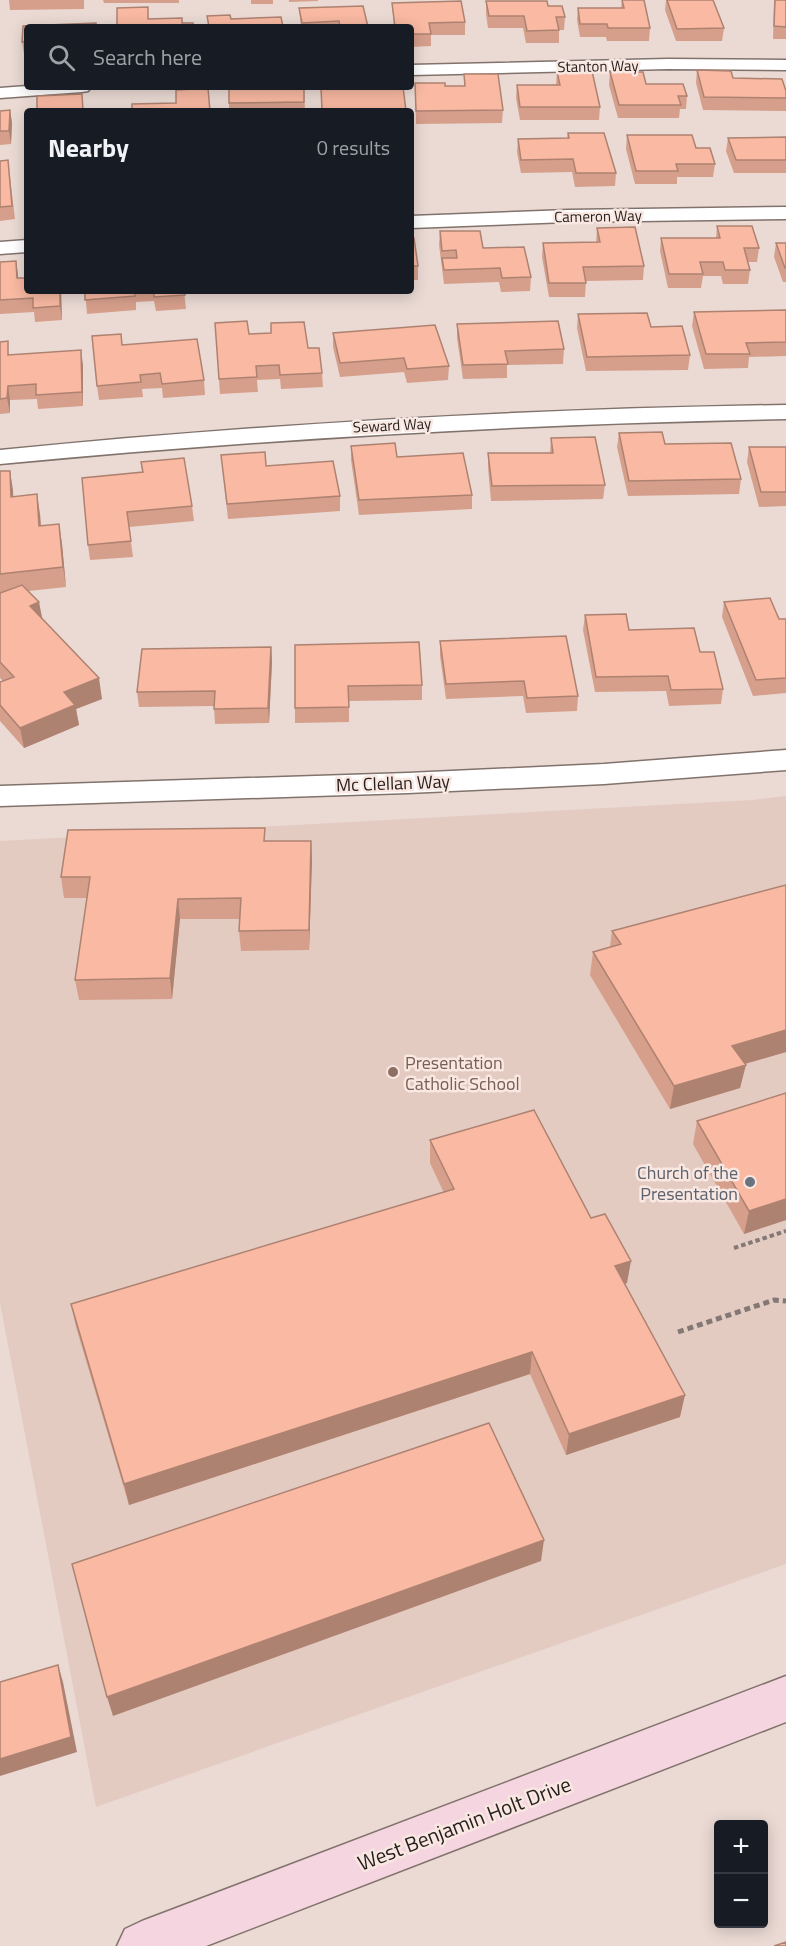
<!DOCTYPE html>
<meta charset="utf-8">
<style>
:root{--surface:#171b24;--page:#242831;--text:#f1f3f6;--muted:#9ea1a6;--line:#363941}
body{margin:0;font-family:"Titillium Web",sans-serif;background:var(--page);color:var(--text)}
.controls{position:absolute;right:18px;bottom:18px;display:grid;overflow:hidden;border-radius:6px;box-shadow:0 3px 15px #0003}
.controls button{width:54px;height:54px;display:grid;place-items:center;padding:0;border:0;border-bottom:2px solid var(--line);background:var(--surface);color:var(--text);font:30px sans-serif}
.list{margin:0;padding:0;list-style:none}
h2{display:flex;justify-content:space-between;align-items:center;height:78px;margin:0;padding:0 24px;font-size:26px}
h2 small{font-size:20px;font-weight:400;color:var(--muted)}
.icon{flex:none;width:33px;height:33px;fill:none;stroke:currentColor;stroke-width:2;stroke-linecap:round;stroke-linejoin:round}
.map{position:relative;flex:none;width:786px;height:1946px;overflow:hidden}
.search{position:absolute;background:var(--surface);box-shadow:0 3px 15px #0003;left:24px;top:24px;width:390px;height:66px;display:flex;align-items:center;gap:15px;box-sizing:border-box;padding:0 21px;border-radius:6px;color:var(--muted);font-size:22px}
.panel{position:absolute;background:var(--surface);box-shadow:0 3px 15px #0003;left:24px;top:108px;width:390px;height:186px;border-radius:6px}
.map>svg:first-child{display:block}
.built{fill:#e3cbc2}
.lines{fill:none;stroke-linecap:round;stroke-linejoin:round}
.minor-casing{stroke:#81726c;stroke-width:3}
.secondary-casing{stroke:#81726c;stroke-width:3}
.path-far1{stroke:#847875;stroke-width:4;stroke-dasharray:4.5 3;stroke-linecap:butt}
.path{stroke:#847875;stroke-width:5;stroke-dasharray:6 4;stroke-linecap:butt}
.minor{fill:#fff;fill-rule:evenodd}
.secondary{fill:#f5d6e0;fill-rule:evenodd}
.wall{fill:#d69f8b}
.shaded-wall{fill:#ae8271}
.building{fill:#f9b9a2;stroke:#ae8271;stroke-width:1.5}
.education-dot{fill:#8d6e63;stroke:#f9e7e1;stroke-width:2}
.worship-dot{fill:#6b7280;stroke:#f9e7e1;stroke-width:2}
.labels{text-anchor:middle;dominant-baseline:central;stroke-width:5;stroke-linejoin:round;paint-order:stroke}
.far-street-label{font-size:15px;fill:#241e1c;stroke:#f9e7e1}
.street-label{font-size:18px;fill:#241e1c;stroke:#f9e7e1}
.education-label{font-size:18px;fill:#785e54;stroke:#f9e7e1;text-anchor:start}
.worship-label{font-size:18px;fill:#5b616d;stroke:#f9e7e1;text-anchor:end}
.near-street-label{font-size:21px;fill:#241e1c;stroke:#f9e7e1}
</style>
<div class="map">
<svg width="786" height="1946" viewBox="0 0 786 1946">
<rect width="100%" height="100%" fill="#ebdad4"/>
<path class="built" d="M786,796V1564L96,1807L0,1303V841L752,800Z"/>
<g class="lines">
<defs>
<path id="minor" d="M668,59L786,60V70L668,69L411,75V65Z
M27,86V87H91L88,91L82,92L0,98V88Z
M786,207V219L568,222L411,228V216L568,210Z
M27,240V252L0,254V242Z
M786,405V419C523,424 262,439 0,464V450C262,424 523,409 786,405Z
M786,750V770L604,784L408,793L0,806V786L408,773L604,764Z"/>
<path id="secondary" d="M786,1676V1722L206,1946H117L125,1929L142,1921Z"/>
</defs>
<use href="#minor" class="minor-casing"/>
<use href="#secondary" class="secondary-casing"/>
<path class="path-far1" d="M734,1248L786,1231"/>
<path class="path" d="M678,1332L774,1300L786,1301"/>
<use href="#minor" class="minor"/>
<use href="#secondary" class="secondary"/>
</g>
<path class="wall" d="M9,0H84V9L10,10Z
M103,0H179V3H104Z
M251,0H273V4H251Z
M289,0H318V1L289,2Z
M622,0L650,28L649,41H607L606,37H580L577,20L578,8H621Z
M666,0H713L724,28L722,41H676L665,10Z
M774,0H786V39H773Z
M486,1L548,6L565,17L564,30H559V43H526L523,28H488L486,14Z
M392,3L465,22V35H431V46L411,47V27H394Z
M299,8L368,27H301Z
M96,23L97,27H27V54H24L22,42L23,26Z
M697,70L786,91V111L703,110L696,83Z
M557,72L600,107L599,120H520L516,98L517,85H556Z
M610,72L646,84L687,96L686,109H680L679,118H618L609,85Z
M464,74L503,110L502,123L416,124L415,83L445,86H464Z
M304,87L305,111H229V103Z
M10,110L12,123L11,144L0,145V111Z
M568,133L616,173L615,186L575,187L572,172L521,173L517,152L518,139L567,138Z
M627,135L715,164L713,177H677V184H635L626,149Z
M786,137V173H734L726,151L728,138Z
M8,160L15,219L0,221V161Z
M717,226L759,248L757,262H748L750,270L748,284H723L721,276H703L701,288H668L660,251L661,238H716Z
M597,228L644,266L643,280L586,281L585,297H549L542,257L543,243H596Z
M440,231L483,248L531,277L530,291L501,292L499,282L444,284L439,245Z
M411,238L418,266V280H411Z
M776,243H786V282H783L774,257Z
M16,261L18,278L61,291L62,320L35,322L34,312L0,314V262Z
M85,291H184L186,309L156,311L154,301L136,302V310L87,314Z
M199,291H228L199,292Z
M786,310V356L749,357L748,368L704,369L692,326L694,312Z
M578,314L690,355L688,370L586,371L577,328Z
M215,323L249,334L308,348L322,373L323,387L281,389L280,379L257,380L258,392L220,394Z
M457,324L564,349L563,364L507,365V378L463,379L457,338Z
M333,333L449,366L448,380L407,383L404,372L340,377L333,347Z
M0,342L10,355L83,365V406L38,409L37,399L10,400V413L0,414Z
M122,345L204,380L205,395L163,398L162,388L142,389L143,397L99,400L97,386Z
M619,433L665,444L741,479L739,494L628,496L617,447Z
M551,438L605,485L603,499L491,501L488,468V453H550Z
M351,446L397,457L472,495V509L359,515L351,460Z
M749,447H786V506L759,507L747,462Z
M221,455L266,466L340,496V511L228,519Z
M141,462L192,506L194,521L129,527L133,557L90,560L88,545L142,472Z
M0,471H10L13,497L40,514L41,526L59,524L62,544L66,587L29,591L42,619L102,699L76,709L79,725L24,748L0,721V682L3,681L0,678Z
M724,602L779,619H786V693L753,696L722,617Z
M585,615L700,652L723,689L721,704L669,706L666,691L595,692L583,630Z
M440,641L578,696L577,711L526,713L523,696L446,699L440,656Z
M419,642L422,685V700L349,701V722L295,723V708Z
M271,647L272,662L269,723L215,724L214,706L139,707L137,692Z
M265,841H311L312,861L309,950L241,951L239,931L240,919H180L172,999L79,1000L75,980L87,898H64L61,877Z
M786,885V1052L745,1064L740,1088L670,1109L590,975L593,952L610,947L612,931Z
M786,1093V1220L744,1234L693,1144L697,1121Z
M430,1140L591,1218L627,1283L625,1284L680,1417L566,1455L530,1374L129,1505L76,1327L71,1304L444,1193L430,1163Z"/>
<path class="shaded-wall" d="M10,110L12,123L11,144L9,131Z
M16,261L18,275L19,292L17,278Z
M60,291H61L62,320L60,306Z
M81,350L83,365V406L82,392Z
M8,386L10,400V413L7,398Z
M10,471L13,490L14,517L11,497Z
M37,494L40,514L42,546L39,526Z
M59,524L62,544L66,587L63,567Z
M39,602L43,622L30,606Z
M271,647L272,662L269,723L268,708Z
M99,678L102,699L76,709L79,725L24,748L20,728L64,692Z
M311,841L312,861L309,950V930Z
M178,899L180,919L172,999L170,978Z
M786,1030V1052L727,1069L732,1046Z
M746,1065L740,1088L670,1109L674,1086Z
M786,1199V1220L744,1234L749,1211Z
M631,1261L627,1283L612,1288L615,1266Z
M532,1352L530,1374L129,1505L124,1484Z
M685,1395L680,1417L566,1455L569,1434Z
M544,1540L541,1561L113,1716L107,1697Z
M58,1665L63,1682L77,1752L0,1776V1759Z"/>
<path class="building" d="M622,0H644L650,28H608L607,24H580L578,8H624Z
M667,0H713L724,28L677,29Z
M775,0H786V27L774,26Z
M461,1L465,22L429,23L431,34H411V27H395L392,3Z
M486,1H547L548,6H562L565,17H556L559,30L527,31L524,16H489Z
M363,6L368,27H340L339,21L302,23L299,8Z
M148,7V19L182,18V23H193V27H117V8Z
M230,15L231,19L281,17L283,27H209L207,16Z
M96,23V27H27V41L22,42L23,26Z
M697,70L731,71L733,78L782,79L786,91V98L704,97Z
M592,71L600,107H520L517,85H560L557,72Z
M610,72H643L646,84H683L687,96H678L681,105H619Z
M464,74H498L503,110L416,111L415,83H445V86H465Z
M229,87H304V102L229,103Z
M321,87H403L406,111H322Z
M208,88L210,111H132V104L176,103V90Z
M82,94L83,111H37V96Z
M10,110L9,131H0V111Z
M568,133H604L616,173H576L573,159L521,160L518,139L569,138Z
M627,135H692L696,148H710L715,164H676L678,171H636Z
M786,137V160H736L728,138Z
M8,160L12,206L0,207V161Z
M717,226H752L759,248H744L750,270H725L723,262H700L703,274H669L661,238H720Z
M635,227L644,266L583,267L586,283H549L543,243L600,242L597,228Z
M440,231H480L483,248L524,247L531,277L502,278L500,268L444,270L442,258H457L456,250L442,251Z
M411,238H414L418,266H411Z
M776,243H786V268H785Z
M16,261L17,278H27V291H60V306L33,308V298L0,300V262Z
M85,291H134L135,296L85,300Z
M154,291H184L185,295L154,297Z
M786,310V342L746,343L750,354H706L694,312Z
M647,313L651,327L682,326L690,355L587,357L578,314Z
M247,321L249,334L271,333V323L304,322L308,348H319L322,373L280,375L279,365L256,366L257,377L219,379L215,323Z
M558,321L564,349L505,351L508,364L463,365L457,324Z
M435,325L449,366L407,369L404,358L340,363L333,333Z
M121,334L122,345L197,339L204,380L162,384L160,373L140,375L141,382L97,386L92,336Z
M8,341V355L81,350L82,392L36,395V384L8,386L7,398L0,399V342Z
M662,432L665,444L731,443L741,479L629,481L619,433Z
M595,437L605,485L492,486L488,453H553L551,438Z
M395,443L397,457L463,453L472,495L359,500L351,446Z
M749,447H786V492H761Z
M265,452L266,466L333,461L340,496L227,504L221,455Z
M184,458L192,506L127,512L131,541L88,545L82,478L143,472L141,462Z
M0,471H10L11,497L37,494L39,526L59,524L63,567L0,574Z
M22,585L39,602L30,606L99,678L64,692L75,705L20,728L0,705V682L14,677L0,662V593Z
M770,598L779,619H786V678L756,680L724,602Z
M626,614L629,630L694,628L700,652H714L723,689L671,690L668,676L596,677L585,615Z
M566,636L578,696L527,698L524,681L446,684L440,641Z
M419,642L422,685L348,686L349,707L295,708V645Z
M271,647L268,708L214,709L215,691L137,692L142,649Z
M265,828L264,841H311L309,930L239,931L241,898L178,899L170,978L75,980L90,877H61L68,830Z
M786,885V1030L732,1046L746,1065L674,1086L593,952L621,944L612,931Z
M786,1093V1199L749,1211L697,1121Z
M534,1110L591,1218L605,1214L631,1261L615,1266L685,1395L569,1434L532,1352L124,1484L71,1304L454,1189L430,1140Z
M489,1423L544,1540L107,1697L72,1564Z
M58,1665L71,1737L0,1759V1682Z
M786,1942V1946H774Z"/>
<circle class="education-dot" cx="393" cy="1072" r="6"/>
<circle class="worship-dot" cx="750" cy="1182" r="6"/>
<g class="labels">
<g class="far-street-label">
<text transform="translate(598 66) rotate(-1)">Stanton Way</text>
<text transform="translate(598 216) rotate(-1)">Cameron Way</text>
<text transform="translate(392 425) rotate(-3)">Seward Way</text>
</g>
<g class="street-label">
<text transform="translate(393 783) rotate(-2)">Mc Clellan Way</text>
</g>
<g class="education-label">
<text x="405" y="1062">Presentation<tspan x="405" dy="21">Catholic School</tspan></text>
</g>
<g class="worship-label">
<text x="738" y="1172">Church of the<tspan x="738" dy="21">Presentation</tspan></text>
</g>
<g class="near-street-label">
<text transform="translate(464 1823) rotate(-21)">West Benjamin Holt Drive</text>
</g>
</g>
</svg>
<div class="controls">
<button>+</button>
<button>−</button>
</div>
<div class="search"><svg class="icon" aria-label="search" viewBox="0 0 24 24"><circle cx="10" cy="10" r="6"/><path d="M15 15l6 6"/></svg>Search here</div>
<section class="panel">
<h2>Nearby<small>0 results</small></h2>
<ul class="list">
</ul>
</section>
</div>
